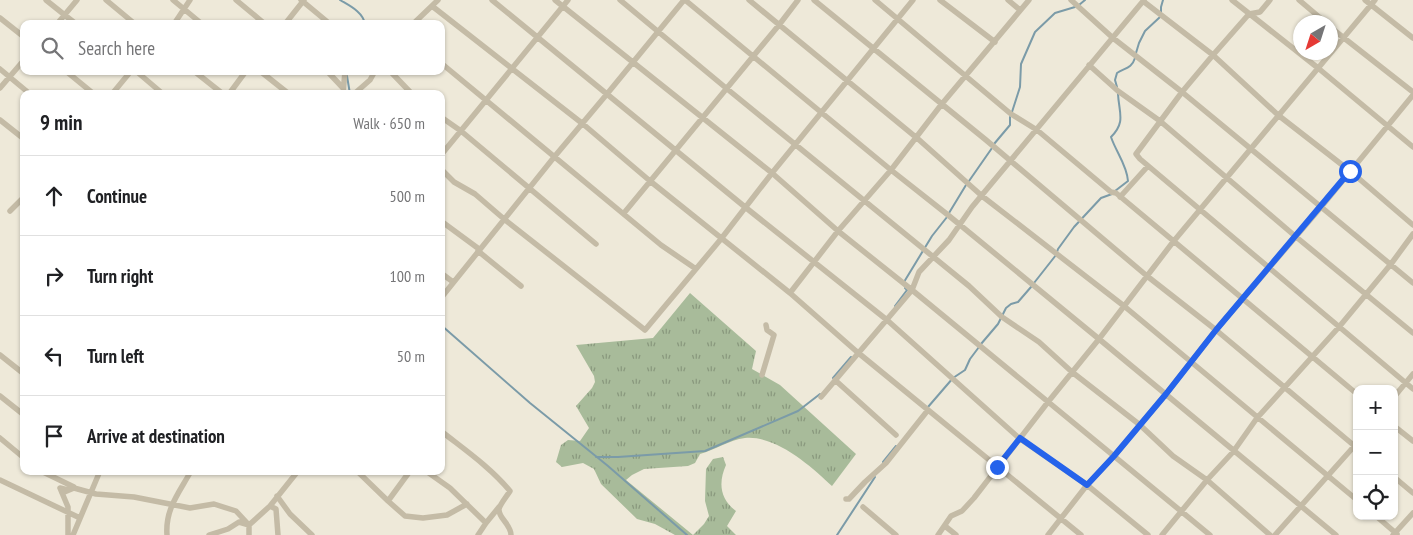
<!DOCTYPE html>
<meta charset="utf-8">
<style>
:root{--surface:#fff;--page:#f6f6f6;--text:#202124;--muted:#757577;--line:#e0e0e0}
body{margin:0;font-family:"PT Sans Narrow",sans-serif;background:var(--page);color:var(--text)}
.controls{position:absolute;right:15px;bottom:15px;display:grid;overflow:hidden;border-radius:10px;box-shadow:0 1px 4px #0004}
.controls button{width:45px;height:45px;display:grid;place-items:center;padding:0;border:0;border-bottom:1px solid var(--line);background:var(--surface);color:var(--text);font:25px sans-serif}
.compass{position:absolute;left:1293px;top:15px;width:45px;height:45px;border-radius:50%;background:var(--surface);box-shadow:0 1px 4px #0004;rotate:219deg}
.stop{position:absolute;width:15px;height:15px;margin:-11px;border:4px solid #2563eb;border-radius:50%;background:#fff}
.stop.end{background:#2563eb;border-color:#fff;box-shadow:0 1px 5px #0008}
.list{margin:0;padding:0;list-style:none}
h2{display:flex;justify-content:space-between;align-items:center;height:65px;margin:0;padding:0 20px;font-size:21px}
h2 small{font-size:16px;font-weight:400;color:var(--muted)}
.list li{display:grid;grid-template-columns:32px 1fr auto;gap:15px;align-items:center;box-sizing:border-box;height:80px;padding:0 20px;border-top:1px solid var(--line)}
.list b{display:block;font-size:19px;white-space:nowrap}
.list em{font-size:16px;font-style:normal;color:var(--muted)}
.icon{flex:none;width:28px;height:28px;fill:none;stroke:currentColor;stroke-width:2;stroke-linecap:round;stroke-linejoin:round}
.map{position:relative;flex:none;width:1413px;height:535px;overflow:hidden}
.search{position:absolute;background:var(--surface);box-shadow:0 1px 4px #0004;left:20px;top:20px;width:425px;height:55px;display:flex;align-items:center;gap:12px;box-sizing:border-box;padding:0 18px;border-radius:10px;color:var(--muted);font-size:19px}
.panel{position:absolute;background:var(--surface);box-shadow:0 1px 4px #0004;left:20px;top:90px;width:425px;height:385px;border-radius:10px}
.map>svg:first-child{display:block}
.grass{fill:url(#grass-tufts)}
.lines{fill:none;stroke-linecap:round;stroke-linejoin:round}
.stream{stroke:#7b9ba8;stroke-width:2}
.minor{stroke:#c4bba6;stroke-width:5.5}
.route{stroke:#2563eb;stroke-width:6}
</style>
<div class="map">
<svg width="1413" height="535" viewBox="0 0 1413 535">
<defs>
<pattern id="grass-tufts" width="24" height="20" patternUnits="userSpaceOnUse" patternTransform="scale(1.25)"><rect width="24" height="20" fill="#a8bb9a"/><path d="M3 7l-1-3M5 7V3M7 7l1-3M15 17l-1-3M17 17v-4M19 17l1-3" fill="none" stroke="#89987d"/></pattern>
</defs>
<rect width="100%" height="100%" fill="#eee9d9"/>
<path class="grass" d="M690,293L756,351L752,369L780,385L856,454L832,486C811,466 776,435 745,438C729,440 715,450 700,454L695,463L688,466L644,469L632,475L626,480L693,535L704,524L709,516L705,501L706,469L713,459L723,457L726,465C718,483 720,499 736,511L727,526L736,535H675L655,524L637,519L601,484L594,469L583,463L562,467L556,462L561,445L568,440L580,441L589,428L576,406L592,388L595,382L594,376L576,345L653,338Z"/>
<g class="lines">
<path class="stream" d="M340,0C350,6 363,12 365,24
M1079,5L1085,0
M1161,12V7L1163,0
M1136,53L1139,43L1145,31L1160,17
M347,76L350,94
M1117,87L1115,80L1117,73C1125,68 1132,68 1135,58
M1012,112L1020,87L1021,64L1035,32L1055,13L1075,7
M994,144L1010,125V117
M969,181L992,148
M1115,191L1128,181C1127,165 1116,152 1111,137C1126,122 1119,113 1118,94
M949,213L966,185
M904,282L932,236L947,217
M1034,283L1056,255L1058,249L1074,227L1101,198L1112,194
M895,306L907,290L905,288
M441,325L530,403L608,466L687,535
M981,344L998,324L1006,308L1011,304L1018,302L1031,287
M833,378L851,357
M928,407L953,378L965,370L970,359L979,347
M596,457H618L705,451L798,411L820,394
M883,462L896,446
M837,535L875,477"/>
<path class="minor" d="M46,0L76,24
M106,0L135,24
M173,0L202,24
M236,0L265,24
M301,0L330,24
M492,0L745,207L887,320L1019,438L1087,485L1148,535
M555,0L772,173L838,231L912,290L1210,535
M620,0L726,88L969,286L1002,317L1039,342L1072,372L1140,425L1173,456L1207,480L1270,535
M685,0L891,170L948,215L1099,339L1336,535
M749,0L917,138L982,196L1124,306L1357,500
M814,0L986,140L1147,276L1216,330L1357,448
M875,0L1011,114L1037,130L1111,192L1116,193L1357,394
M940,0L995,42
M1008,0L1020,10
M1071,0L1113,38L1182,92L1413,283
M1232,0L1318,68L1413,147
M1270,0L1260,12L1249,14L1213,55L1182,92L1136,154L1140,159L1413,389
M1299,0L1325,22
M1365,0L1413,38
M1143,1L1213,55L1278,115L1350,171L1413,225
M432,6L583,124L650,181L790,293L856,351L1081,535
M0,18L24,37
M57,24L77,0
M174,24L190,0
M285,24L304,0
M413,24L438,0
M1330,27L1413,92
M441,63L661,245L696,269
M1089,65L1118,91L1160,121L1295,236L1413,333
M0,69L30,94
M66,71L94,94
M136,71L163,94
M194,71L223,94
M260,71L289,94
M327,71L343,88
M390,71L412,94
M0,88L24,60
M112,94L131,71
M229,94L246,71
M343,94L345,71
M354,94L370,80L375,71
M441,117L461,131L596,244
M0,120L24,139
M441,155L568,0
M441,169L454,182L475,194L504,219L645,330L721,239L772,173L913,0
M1120,197L1148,166
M10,211L24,197
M624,213L779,25L798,0
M441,221L479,249
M478,251L521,286
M441,273L453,282
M790,293L838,231L891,170L941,105L1029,0
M441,298L555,156L607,94L684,0
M0,355L24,374
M762,375L774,335L767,330L766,325
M835,380L896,435
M0,396L24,415
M821,397L912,290L919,272L949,240L972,207L1144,0
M1394,397L1413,374
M1394,426L1413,441
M441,431C465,450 490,467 510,491C507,496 500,504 499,509C498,518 511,524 511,535
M0,438L24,458
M41,471L74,487
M357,471L388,501L405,516L423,518L447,515L467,504
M426,471L450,488L486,523L478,535
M1394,477L1413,493
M0,480L80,518
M62,493L74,488L96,494L134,497L190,508L214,504L236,511L249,525V535
M277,496L290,514L312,535
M846,499H849L865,482L886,463L928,410
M388,501L410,471
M270,506L276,509L278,535
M863,507L896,535
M1376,516L1397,534
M486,523L499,507
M945,526L956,535
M68,535V507L60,488L68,490
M73,535L100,471
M167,535C165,509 179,493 191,471
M209,535L228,529L239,522L249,525L270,506L298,471
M938,535L951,516L962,511L974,498L1048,402L1099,339L1173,242L1375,0
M1048,535L1087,485L1114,456L1166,394L1216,330L1322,206L1413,95
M1162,535L1207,480L1233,452L1257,418L1339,327L1391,264L1413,234
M1275,535L1357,443
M1393,535L1413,513"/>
</g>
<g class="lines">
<path class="route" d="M997,467L1020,438L1087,485L1114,456L1166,394L1216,330L1350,171"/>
</g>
</svg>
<div class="controls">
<button>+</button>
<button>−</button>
<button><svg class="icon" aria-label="locate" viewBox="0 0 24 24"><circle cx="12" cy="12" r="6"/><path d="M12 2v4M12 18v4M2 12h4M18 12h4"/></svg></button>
</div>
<svg class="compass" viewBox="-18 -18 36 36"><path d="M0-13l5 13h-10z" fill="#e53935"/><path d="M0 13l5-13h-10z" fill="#757577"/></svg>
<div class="stop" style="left:1350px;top:171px"></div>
<div class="stop end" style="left:997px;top:467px"></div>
<div class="search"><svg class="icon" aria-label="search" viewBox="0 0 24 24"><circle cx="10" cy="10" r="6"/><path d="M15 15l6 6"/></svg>Search here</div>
<section class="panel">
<h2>9 min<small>Walk · 650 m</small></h2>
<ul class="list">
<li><svg class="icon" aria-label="ahead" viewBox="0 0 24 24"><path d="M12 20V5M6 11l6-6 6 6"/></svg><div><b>Continue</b></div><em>500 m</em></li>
<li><svg class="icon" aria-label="right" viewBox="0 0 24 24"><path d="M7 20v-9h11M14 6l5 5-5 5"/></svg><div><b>Turn right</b></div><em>100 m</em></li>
<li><svg class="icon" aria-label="left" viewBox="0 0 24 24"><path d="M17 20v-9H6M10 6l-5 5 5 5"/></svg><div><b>Turn left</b></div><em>50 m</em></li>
<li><svg class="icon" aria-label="arrive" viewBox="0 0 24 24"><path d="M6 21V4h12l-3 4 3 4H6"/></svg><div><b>Arrive at destination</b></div></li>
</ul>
</section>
</div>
